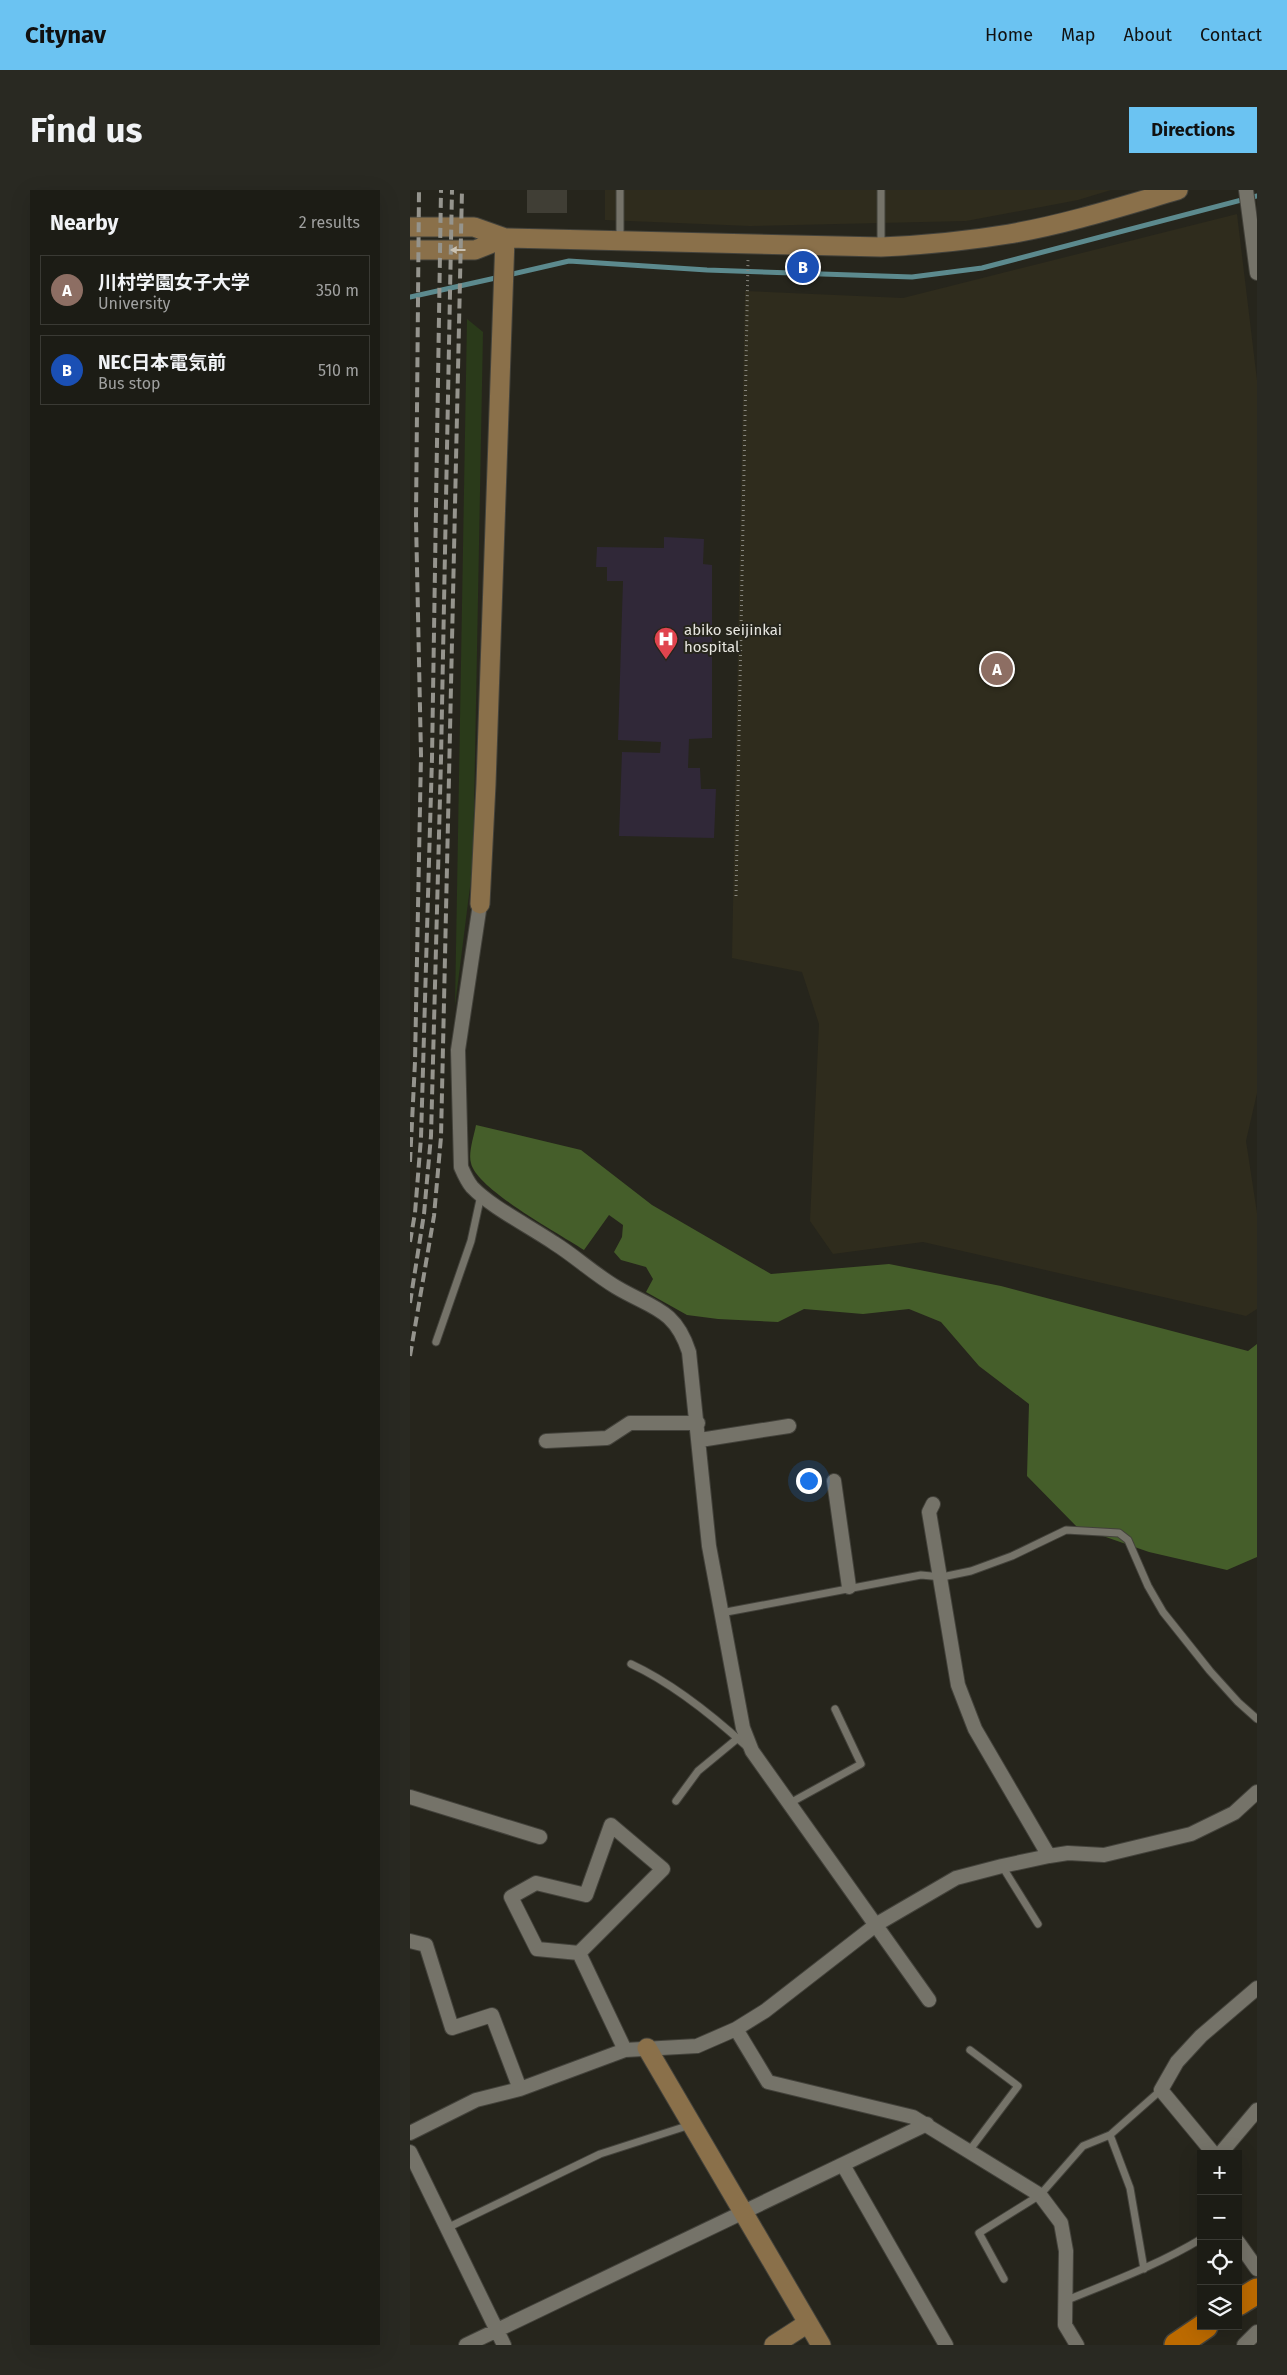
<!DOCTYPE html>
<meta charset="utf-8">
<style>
:root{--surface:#1c1c15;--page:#292922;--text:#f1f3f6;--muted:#a0a1a0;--line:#3a3a34;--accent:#6bc3f2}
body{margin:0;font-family:"Fira Sans","Noto Sans JP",sans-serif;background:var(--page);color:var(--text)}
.controls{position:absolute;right:15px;bottom:15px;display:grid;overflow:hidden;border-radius:0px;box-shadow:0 5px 20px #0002}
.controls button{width:45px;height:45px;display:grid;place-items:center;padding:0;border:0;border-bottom:1px solid var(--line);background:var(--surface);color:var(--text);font:25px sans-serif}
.you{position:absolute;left:398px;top:1290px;width:18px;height:18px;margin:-12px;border:4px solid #fff;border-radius:50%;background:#1a73e8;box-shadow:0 0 0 8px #1a73e833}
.badge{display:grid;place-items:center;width:32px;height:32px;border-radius:50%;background:var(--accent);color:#fff;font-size:16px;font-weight:700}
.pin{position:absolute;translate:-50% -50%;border:2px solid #fff;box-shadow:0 1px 5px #0006}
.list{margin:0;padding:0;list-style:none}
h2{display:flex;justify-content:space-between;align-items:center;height:65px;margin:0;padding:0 20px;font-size:21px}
h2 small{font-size:16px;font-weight:400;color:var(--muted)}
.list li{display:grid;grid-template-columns:32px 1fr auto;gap:15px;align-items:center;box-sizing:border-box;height:70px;margin:0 10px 10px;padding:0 10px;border:1px solid var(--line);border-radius:0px}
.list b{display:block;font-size:19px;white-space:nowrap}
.list p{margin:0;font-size:16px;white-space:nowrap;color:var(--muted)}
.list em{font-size:16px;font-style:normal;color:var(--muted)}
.icon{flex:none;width:28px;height:28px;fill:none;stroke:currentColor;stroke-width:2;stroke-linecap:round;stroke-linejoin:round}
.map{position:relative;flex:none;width:847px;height:2155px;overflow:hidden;border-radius:0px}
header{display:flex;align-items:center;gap:30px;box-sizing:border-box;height:70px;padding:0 25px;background:var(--accent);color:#111}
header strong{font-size:24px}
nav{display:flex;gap:28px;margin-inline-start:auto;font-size:18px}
.intro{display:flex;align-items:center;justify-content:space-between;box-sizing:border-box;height:120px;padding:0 30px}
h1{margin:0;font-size:35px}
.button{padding:12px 22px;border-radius:0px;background:var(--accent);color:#111;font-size:18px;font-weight:700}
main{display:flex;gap:30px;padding:0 30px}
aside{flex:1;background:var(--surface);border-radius:0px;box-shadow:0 5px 20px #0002}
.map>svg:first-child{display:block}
.built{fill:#2f2c1d}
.medical{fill:#302838}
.green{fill:#2a3a1a}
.forest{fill:#455e2a}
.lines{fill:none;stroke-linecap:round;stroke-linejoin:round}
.stream{stroke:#5c8a8e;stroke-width:5}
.building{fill:#403e35}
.lane-casing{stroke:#43423b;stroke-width:9}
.street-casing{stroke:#43423b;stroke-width:16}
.secondary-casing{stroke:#43423b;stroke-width:21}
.highway-casing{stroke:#43423b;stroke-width:28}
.path{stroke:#86857d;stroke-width:3;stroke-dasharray:1 4;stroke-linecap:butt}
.lane{stroke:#757369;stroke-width:7}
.street{stroke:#757369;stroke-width:14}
.secondary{stroke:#8a704a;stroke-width:19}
.highway{stroke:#bc6a00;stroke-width:25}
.rail{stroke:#95948d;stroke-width:4;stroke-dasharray:10 5;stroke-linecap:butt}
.oneway{fill:#cac2b2}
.labels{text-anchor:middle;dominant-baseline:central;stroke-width:4;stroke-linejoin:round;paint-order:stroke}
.poi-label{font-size:15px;fill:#e6e5df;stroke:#26251c;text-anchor:start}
</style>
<header>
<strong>Citynav</strong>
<nav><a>Home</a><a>Map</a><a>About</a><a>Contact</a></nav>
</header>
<div class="intro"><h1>Find us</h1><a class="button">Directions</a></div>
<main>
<aside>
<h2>Nearby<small>2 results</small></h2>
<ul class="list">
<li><span class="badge" style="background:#8d6e63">A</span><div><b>川村学園女子大学</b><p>University</p></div><em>350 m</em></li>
<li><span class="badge" style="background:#1a4fb4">B</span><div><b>NEC日本電気前</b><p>Bus stop</p></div><em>510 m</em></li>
</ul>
</aside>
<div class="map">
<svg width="847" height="2155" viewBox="0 0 847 2155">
<rect width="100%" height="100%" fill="#26251c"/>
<path class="built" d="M195,0H701L668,10L556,31L340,36L195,30Z
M827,24L847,190V903L836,951L847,1023V1119L836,1126L513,1052L423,1064L400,1031L409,834L392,782L322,768L335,101L493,108Z"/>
<path class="medical" d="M254,347L294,349L293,374L302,375V548L279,549L278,578H290L291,599H306L304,648L209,646L212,562L250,563L251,552L208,550L213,391H197V377H186L187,357L254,358Z"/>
<path class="green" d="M57,129L73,142L63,673L45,816Z"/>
<path class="forest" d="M66,935L171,960L242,1015L361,1084L479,1074L591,1096L838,1161L847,1154V1367L817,1380L739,1362L667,1337L617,1286L619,1214L569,1176L531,1132L499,1119L453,1124L394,1119L368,1132L308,1129L277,1125L236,1102L243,1089L236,1077L211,1070L204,1062L212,1047L213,1035L199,1025L174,1060C150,1044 66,999 61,973C58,963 64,946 66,935Z"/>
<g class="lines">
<path class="stream" d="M98,85L159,71L297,80L502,87L572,78L847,6
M0,107L90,87"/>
</g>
<path class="building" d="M117,0H157V23H117Z"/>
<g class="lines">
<defs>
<path id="lane" d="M210,0V50
M471,56V0
M26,1152L61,1051L71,1005
M311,1423L511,1385L532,1387L561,1381L602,1366L656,1340L709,1343L718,1350L738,1396L753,1422L800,1481L828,1512L847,1529
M221,1474C264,1494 302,1525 336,1556
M266,1611L288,1581L328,1548
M380,1613L451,1574L425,1519
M592,1676L628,1734
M700,1945L720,1998L734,2079
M559,1961L608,1896L560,1860
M37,2038L190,1964L280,1935
M594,2089L569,2043L630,2005L673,1956L700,1945L751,1900
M655,2111C701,2092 748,2075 791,2049"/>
<path id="street" d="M836,0L847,83
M70,714L48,860L51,977C54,984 57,991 62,997C81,1017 119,1036 144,1053C165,1066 184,1084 206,1097C241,1118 265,1118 279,1162L299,1356L333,1538L342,1561L519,1810
M290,1250L379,1236
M136,1251L197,1248L220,1233H288
M424,1291L439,1397
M523,1314L519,1322L548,1495L565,1539L639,1666
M0,1607L130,1647
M0,1751L16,1755L42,1838L82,1825L110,1899
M169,1763L127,1759L101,1707L126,1693L176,1705L201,1635L253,1679L169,1763L215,1860
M326,1839L358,1892L503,1927L630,2005L651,2033L656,2061L655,2135L667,2155
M0,1943L66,1910L110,1899L215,1860L287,1856L326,1839L355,1821L467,1734L546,1688L592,1676L639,1666L658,1663L694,1665L781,1644L824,1623L847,1602
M0,1962L94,2155
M804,1964L751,1900L767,1872L791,1846L847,1798
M810,1964L847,1920
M433,1975L536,2155
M828,2052L847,2079
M56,2155L517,1934
M834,2155L847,2142"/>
<path id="secondary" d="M0,37H64L95,48L471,57C514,55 557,51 599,44C657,34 713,16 768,0
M0,60H65L95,48
M70,714L76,594L95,48
M237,1858L411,2155
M364,2155L398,2133"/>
<path id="highway" d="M828,2113L847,2101
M767,2155L795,2136"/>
</defs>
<use href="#lane" class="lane-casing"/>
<use href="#street" class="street-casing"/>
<use href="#secondary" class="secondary-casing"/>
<use href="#highway" class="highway-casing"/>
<path class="path" d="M326,706L338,70"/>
<use href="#lane" class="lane"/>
<use href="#street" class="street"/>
<use href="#secondary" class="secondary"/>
<use href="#highway" class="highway"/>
<path class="rail" d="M0,972L5,872L11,565L6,330L9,0
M0,1052L5,1023L11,948L22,568L31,0
M0,1113L14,1024L21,946L31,569L42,0
M0,1166L24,1026L31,947L52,0"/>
</g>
<defs><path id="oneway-solid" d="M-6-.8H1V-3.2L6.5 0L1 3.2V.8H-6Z" transform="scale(1.25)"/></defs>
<use class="oneway" href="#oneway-solid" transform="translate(48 60) rotate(-180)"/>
<defs>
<symbol id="hospital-pin" viewBox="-11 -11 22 30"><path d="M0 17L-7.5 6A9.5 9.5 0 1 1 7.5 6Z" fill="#e0444e" stroke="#26251c"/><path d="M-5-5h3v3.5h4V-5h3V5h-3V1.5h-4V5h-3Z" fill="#fff"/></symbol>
</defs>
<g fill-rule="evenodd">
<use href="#hospital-pin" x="242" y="435" width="28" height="38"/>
</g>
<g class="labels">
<g class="poi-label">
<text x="274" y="440">abiko seijinkai<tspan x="274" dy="17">hospital</tspan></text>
</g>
</g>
</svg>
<div class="controls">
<button>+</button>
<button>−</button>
<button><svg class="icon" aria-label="locate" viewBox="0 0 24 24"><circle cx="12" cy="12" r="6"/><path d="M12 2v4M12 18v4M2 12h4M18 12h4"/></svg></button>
<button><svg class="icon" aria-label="layers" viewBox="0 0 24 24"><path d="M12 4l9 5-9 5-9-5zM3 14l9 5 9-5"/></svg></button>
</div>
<div class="you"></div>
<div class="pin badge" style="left:587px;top:479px;background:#8d6e63">A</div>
<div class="pin badge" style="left:393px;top:77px;background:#1a4fb4">B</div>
</div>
</main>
